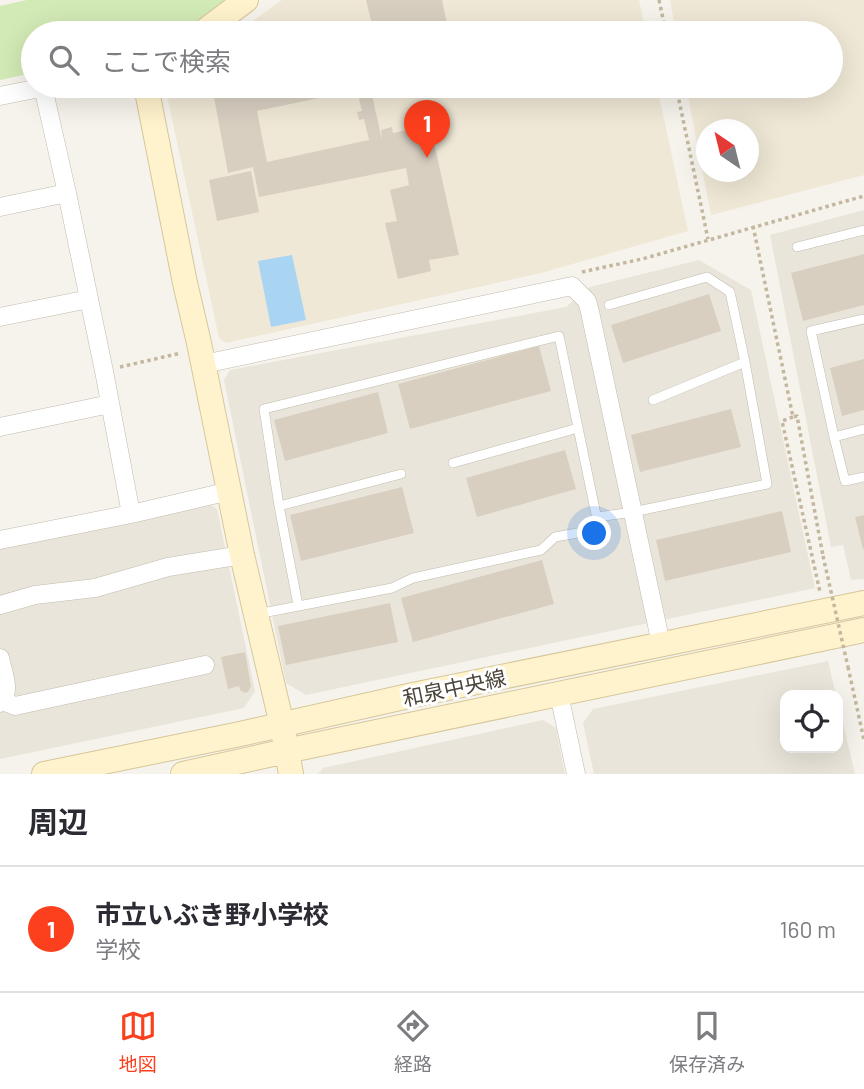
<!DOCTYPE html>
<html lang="ja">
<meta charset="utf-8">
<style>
:root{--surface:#fff;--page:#f7f7f7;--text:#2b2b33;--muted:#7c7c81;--line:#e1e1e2;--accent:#fc3f1d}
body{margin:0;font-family:Barlow,"Noto Sans JP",sans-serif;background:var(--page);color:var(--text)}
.controls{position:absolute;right:21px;bottom:21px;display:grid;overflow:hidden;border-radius:14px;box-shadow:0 7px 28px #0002}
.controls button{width:63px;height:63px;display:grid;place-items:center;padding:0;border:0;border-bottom:2px solid var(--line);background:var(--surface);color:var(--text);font:35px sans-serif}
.compass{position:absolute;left:696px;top:119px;width:63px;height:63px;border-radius:50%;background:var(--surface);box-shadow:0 7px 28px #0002;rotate:325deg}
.you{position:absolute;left:595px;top:534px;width:24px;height:24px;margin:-18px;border:5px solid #fff;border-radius:50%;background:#1a73e8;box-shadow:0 0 0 10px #1a73e833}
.badge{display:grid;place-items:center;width:46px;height:46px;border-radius:50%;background:var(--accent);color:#fff;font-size:23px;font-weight:700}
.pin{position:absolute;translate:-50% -58px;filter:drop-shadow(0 2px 4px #0008)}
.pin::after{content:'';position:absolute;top:37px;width:24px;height:21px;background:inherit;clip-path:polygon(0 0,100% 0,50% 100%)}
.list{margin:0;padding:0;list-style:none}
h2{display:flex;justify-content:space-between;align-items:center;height:91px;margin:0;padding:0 28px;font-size:30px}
h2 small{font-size:23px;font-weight:400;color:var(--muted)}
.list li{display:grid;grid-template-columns:46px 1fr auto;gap:21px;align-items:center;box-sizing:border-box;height:126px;padding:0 28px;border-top:2px solid var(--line)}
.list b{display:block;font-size:26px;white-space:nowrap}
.list p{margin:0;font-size:23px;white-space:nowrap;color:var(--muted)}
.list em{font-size:23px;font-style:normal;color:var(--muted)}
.icon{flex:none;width:38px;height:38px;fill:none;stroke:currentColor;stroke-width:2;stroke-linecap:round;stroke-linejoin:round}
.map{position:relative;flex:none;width:864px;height:774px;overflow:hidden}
.search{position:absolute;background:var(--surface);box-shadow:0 7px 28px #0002;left:21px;right:21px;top:21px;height:77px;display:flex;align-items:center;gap:18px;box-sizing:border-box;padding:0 24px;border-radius:38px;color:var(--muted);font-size:26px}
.sheet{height:217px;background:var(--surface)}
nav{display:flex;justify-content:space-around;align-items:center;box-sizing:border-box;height:98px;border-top:2px solid var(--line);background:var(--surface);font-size:19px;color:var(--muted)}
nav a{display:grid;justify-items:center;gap:4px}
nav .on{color:var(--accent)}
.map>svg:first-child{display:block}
.residential{fill:#eae5da}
.education{fill:#efe8d6;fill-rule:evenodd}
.green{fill:#d2eab5}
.water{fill:#a9d4f2}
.building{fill:#d8cfc1;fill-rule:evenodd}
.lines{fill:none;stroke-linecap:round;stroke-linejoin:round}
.lane-casing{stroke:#c2bbae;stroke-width:10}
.street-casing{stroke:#c2bbae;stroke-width:19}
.secondary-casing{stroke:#d6c79b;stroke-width:26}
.path{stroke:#c4b79f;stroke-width:3.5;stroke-dasharray:3.5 3.5;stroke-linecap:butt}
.lane{stroke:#fff;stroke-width:9}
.street{stroke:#fff;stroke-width:18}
.secondary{stroke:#fff3cd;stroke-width:24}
.path-bridge{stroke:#c4b79f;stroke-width:3.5;stroke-dasharray:3.5 3.5;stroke-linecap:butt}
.labels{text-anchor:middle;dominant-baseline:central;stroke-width:6;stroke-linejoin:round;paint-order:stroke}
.street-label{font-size:21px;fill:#4b4439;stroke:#fff}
</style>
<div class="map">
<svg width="864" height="774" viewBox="0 0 864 774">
<rect width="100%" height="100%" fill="#f6f3ec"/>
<path class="residential" d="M864,210V579L851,580L843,545L831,547L770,235Z
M699,260L751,290L815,588L306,695L286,683L224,380L230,370L566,307L590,287Z
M207,502L217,509L255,691L244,708L0,759V545Z
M828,661L836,695H785V748H838V702L855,774H594L583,723L593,709Z
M543,720L556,728L565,774H318L323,768Z"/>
<path class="education" d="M282,0H639L646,33H236Z
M670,0H864V175L711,215L686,86H831V33H676ZM706,130H748V172H706Z
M165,86H657L688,231L541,273L226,343L219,338Z"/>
<path class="green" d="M27,0H235L193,31L187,33H33V73L0,80V6Z"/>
<path class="water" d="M292,255L306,320L271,327L258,261Z"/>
<path class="building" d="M366,0H442L449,33H374Z
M212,86H370L382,140L381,130L392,127L393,133L430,125L459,255L429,260L431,271L398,279L385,223L397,221L390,190L409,185L406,168L259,197L253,167L228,173ZM357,90L362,111L357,112L359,120L364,119L369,140L267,162L257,111Z
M386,86H444V87L404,96L402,91L388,94Z
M251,171L259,212L217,221L209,180Z
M864,254V305L803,321L791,273Z
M709,294L721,331L623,363L611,325Z
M539,346L551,391L410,429L398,384Z
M864,359V410L842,416L830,368Z
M378,392L388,433L285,461L274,420Z
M731,409L741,447L640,472L631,435Z
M565,450L576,489L477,517L466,478Z
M402,487L414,533L301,561L290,515Z
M782,511L791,552L665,581L656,540Z
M864,515V549H863L855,517Z
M542,560L554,604L413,642L401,598Z
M390,603L398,642L286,665L278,626Z
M245,652L251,686L248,692L245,693L240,690L239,686L228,689L221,657Z"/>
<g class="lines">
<defs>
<path id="lane" d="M797,247L864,230
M864,319L811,331L834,437L845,481L864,477
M653,400L745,362
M834,437L864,429
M453,463L578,428
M279,506L401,474
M597,517L633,512L767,484L745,362L730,292L707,277L609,305
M257,614L392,588L413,578L541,550L555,537L599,529L559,336L264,409L279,506L298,605"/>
<path id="street" d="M0,96L50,86
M67,193L104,371L131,514
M0,207L67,193L43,87
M0,317L89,299
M204,364L572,286L587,301L590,312L661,644
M0,427L110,404
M0,540L131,514L230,491
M0,605L35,595L95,588L168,567L242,555
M0,658C3,673 12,691 0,703
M559,694L576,774
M3,701L15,706L205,665"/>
<path id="secondary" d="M202,33L246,0
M146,86L185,283L199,343L242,555L282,725L291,774
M44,774L240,734L413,695L864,603
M183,774L286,751L864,630"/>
</defs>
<use href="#lane" class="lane-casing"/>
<use href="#street" class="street-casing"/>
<use href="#secondary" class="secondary-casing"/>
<path class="path" d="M659,0L666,33
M676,86L708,239
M753,226L793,417L797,416L823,556
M582,272L642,259L864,196
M120,367L181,353
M793,417L782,421L820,592
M848,667L864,740"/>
<use href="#lane" class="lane"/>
<use href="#street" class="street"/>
<use href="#secondary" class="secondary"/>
<path class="path-bridge" d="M823,556L848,667"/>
</g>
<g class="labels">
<g class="street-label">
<text transform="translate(454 687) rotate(-12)">和泉中央線</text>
</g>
</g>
</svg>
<div class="controls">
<button><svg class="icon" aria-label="locate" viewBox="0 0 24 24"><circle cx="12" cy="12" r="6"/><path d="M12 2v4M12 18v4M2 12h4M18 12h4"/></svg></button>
</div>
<svg class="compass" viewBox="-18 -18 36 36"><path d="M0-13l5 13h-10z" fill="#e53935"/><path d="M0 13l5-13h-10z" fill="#7c7c81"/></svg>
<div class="you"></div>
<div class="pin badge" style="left:427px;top:158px">1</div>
<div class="search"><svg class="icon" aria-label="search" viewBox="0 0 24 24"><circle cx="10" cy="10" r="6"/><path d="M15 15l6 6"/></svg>ここで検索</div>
</div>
<section class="sheet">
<h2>周辺<small></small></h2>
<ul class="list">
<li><span class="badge">1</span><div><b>市立いぶき野小学校</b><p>学校</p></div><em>160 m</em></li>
</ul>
</section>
<nav>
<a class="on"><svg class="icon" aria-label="map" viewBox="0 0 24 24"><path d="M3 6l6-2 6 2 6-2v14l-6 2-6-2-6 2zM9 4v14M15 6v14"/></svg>地図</a>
<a><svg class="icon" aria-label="directions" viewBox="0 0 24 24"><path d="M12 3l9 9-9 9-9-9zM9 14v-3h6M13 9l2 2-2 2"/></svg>経路</a>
<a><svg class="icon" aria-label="saved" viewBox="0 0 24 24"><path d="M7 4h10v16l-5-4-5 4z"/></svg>保存済み</a>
</nav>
